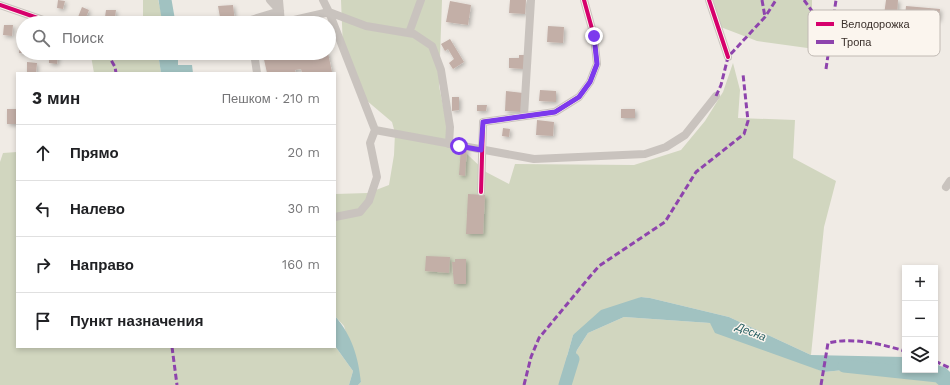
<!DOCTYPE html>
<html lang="ru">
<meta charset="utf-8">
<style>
:root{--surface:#fff;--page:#f6f6f6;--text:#202124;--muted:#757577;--line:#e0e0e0}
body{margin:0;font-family:"Work Sans",sans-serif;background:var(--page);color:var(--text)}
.controls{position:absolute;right:12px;bottom:12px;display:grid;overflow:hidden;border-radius:0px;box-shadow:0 2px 6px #0003}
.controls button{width:36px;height:36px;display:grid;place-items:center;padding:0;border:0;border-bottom:1px solid var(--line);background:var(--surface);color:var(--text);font:20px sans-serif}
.stop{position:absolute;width:12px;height:12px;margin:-9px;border:3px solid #7c3aed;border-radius:50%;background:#fff}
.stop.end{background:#7c3aed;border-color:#fff;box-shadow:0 1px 4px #0008}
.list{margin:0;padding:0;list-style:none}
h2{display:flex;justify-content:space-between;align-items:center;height:52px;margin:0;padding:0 16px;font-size:17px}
h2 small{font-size:13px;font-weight:400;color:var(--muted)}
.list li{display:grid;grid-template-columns:26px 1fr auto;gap:12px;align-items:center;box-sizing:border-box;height:56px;padding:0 16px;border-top:1px solid var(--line)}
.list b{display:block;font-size:15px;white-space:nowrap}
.list em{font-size:13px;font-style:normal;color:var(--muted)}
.icon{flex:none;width:22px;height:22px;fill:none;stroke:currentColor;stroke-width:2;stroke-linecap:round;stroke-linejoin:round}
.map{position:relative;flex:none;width:950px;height:385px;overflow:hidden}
.search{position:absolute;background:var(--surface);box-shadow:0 2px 6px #0003;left:16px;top:16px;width:320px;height:44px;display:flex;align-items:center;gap:10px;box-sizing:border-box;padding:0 14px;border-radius:22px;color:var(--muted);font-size:15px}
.panel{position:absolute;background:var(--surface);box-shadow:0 2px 6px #0003;left:16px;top:72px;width:320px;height:276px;border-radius:0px}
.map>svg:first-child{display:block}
.green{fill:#d1d6bf}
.water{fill:#a1c2c1}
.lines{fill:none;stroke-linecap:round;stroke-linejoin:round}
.river{stroke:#a1c2c1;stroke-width:13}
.building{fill:#c3afa7;filter:url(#shadow)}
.minor{stroke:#c9c3be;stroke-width:8}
.quiet{stroke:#8e44ad;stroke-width:3;stroke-dasharray:6 3;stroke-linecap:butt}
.cycleway-casing{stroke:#fbf5ee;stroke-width:6}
.cycleway{stroke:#d6006c;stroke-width:4}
.route{stroke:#7c3aed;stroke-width:5}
.labels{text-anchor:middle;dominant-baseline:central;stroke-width:3;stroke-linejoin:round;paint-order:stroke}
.water-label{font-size:11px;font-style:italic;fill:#1f5a5e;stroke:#fbf5ee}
.key{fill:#fbf5ee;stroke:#c1bab4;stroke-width:1}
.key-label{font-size:11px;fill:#3b302b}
</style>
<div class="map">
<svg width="950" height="385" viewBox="0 0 950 385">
<defs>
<filter id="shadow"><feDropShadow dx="2" dy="2" stdDeviation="2" flood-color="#0004"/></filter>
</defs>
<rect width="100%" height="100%" fill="#f0ebe5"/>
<path class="green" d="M143,0H158L164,23H143Z
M341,0H442L439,86L448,130L452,140L486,172L509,184L515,164L634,165L681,150L705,121L723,92L733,63L740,90L738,118L795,120L793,158L836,181L824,227L811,355L729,317L650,298L641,297L573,335L559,385H358L361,382L344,326L335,316V194L368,193L389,185L394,155L395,133L392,122L366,100L343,49Z
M713,0H812V14L830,32L822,50L757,41L718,26Z
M87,53H158L161,73H94L91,56Z
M17,152V347L335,346L353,371L349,385H0V162L3,153Z
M624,317L710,323L824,372L893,365L905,367V370H919L950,385H565L577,350L588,333Z"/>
<path class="water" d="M158,53H178V65H192L193,73H161Z
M641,297L650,298L729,317L811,355L905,357V367L893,365L824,372L715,333L710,323L624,317L588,333L577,350L565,385H559L573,335L601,310Z
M335,316C352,336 358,356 361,382L358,385H349L353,371L335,346Z
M935,364L946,368L950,372V385L919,370H935Z"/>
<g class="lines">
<path class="river" d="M165,0L169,23
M844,366L938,376L949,385
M565,385L573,359"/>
</g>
<path class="building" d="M58,0L65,1L63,9L57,8Z
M510,0H526L525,14L509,13Z
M886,0H898L897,16L884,15Z
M450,1L471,5L468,25L446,22Z
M233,5L235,22L221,23L218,6Z
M906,6L940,9L939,20L905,17Z
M82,7L89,10L85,20L78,17Z
M106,10H116L115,17H105Z
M4,25H13L12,36L3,35Z
M548,26L564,27L563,43L547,42Z
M21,38H23V53H19Z
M450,39L464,62L453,69L449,63L454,59L448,49L445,51L441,44Z
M49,53H58L57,64L49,63Z
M270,53H328L332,72L302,73L301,69L295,70L296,73H267L263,55Z
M519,55H525L524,69L509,68V58H519Z
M27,62L37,63L36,73H27Z
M540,90L556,91V102L539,101Z
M506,91L523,93L522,112L505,111Z
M452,97H459V110L452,111Z
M477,105H487L486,111H477Z
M7,109H17V124H7Z
M621,109H635V118H621Z
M537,120L554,122L553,136L536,135Z
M503,128L510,129L509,137L502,136Z
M461,148H467L465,176L459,175Z
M468,194L485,195L483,234H466Z
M426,256L450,257L449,273L425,271Z
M455,259H466V284H454L452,262H455Z"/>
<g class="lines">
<path class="minor" d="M270,0L280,11
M279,0L281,23L329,12L375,130L534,159L645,154L666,147L685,135L716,96
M323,0L329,12L366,26L414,34L432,46L441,70L450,127L449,144
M709,0L728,57
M0,5L52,23
M241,23L280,11
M268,23L279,11
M409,33L421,0
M254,53L257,73
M524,115L531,0
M946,187L950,181
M481,192L483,122L555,112L579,97L590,82L597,64L594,36L584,0
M335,217L360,212L369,201L377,177L370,143L375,130"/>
<path class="quiet" d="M762,0L765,17
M804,0L812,11L832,31
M107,53L115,67L116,73
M826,69L836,0
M716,96L721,85L728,57L765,17L776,0
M172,347L177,385
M935,361L950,368
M524,385L531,357L539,338L592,274L599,266L665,222L696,172L744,134L748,121L743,74
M821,385L828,343C852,337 881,344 905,351"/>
<defs>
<path id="cycleway" d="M709,0L728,57
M0,5L52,23
M481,192L483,122L555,112L579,97L590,82L597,64L594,36L584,0"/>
</defs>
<use href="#cycleway" class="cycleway-casing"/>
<use href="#cycleway" class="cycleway"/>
</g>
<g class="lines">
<path class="route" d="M459,146L481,150L483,122L555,112L579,97L590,82L597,64L594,36"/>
</g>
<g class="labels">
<g class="water-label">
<text transform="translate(751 332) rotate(22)">Десна</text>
</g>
</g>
<rect x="808" y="10" width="132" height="46" rx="6" class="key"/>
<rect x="816" y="22" width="18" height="4" fill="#d6006c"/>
<rect x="816" y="40" width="18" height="4" fill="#8e44ad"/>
<g class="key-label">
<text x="841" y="28">Велодорожка</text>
<text x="841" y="46">Тропа</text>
</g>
</svg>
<div class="controls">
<button>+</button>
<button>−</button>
<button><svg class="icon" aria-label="layers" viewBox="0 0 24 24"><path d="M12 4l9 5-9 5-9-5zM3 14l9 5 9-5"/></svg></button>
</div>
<div class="stop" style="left:459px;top:146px"></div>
<div class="stop end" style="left:594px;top:36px"></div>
<div class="search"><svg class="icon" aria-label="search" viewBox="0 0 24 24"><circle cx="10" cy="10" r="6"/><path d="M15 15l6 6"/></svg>Поиск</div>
<section class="panel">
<h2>3 мин<small>Пешком · 210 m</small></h2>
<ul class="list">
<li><svg class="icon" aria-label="ahead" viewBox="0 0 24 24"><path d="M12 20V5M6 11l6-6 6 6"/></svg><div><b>Прямо</b></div><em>20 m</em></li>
<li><svg class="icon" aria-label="left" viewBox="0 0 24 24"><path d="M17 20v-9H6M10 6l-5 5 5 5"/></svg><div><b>Налево</b></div><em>30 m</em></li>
<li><svg class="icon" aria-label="right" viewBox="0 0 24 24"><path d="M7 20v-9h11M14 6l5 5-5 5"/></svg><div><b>Направо</b></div><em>160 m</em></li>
<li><svg class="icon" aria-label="arrive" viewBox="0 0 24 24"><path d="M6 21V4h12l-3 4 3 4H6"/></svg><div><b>Пункт назначения</b></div></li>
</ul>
</section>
</div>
